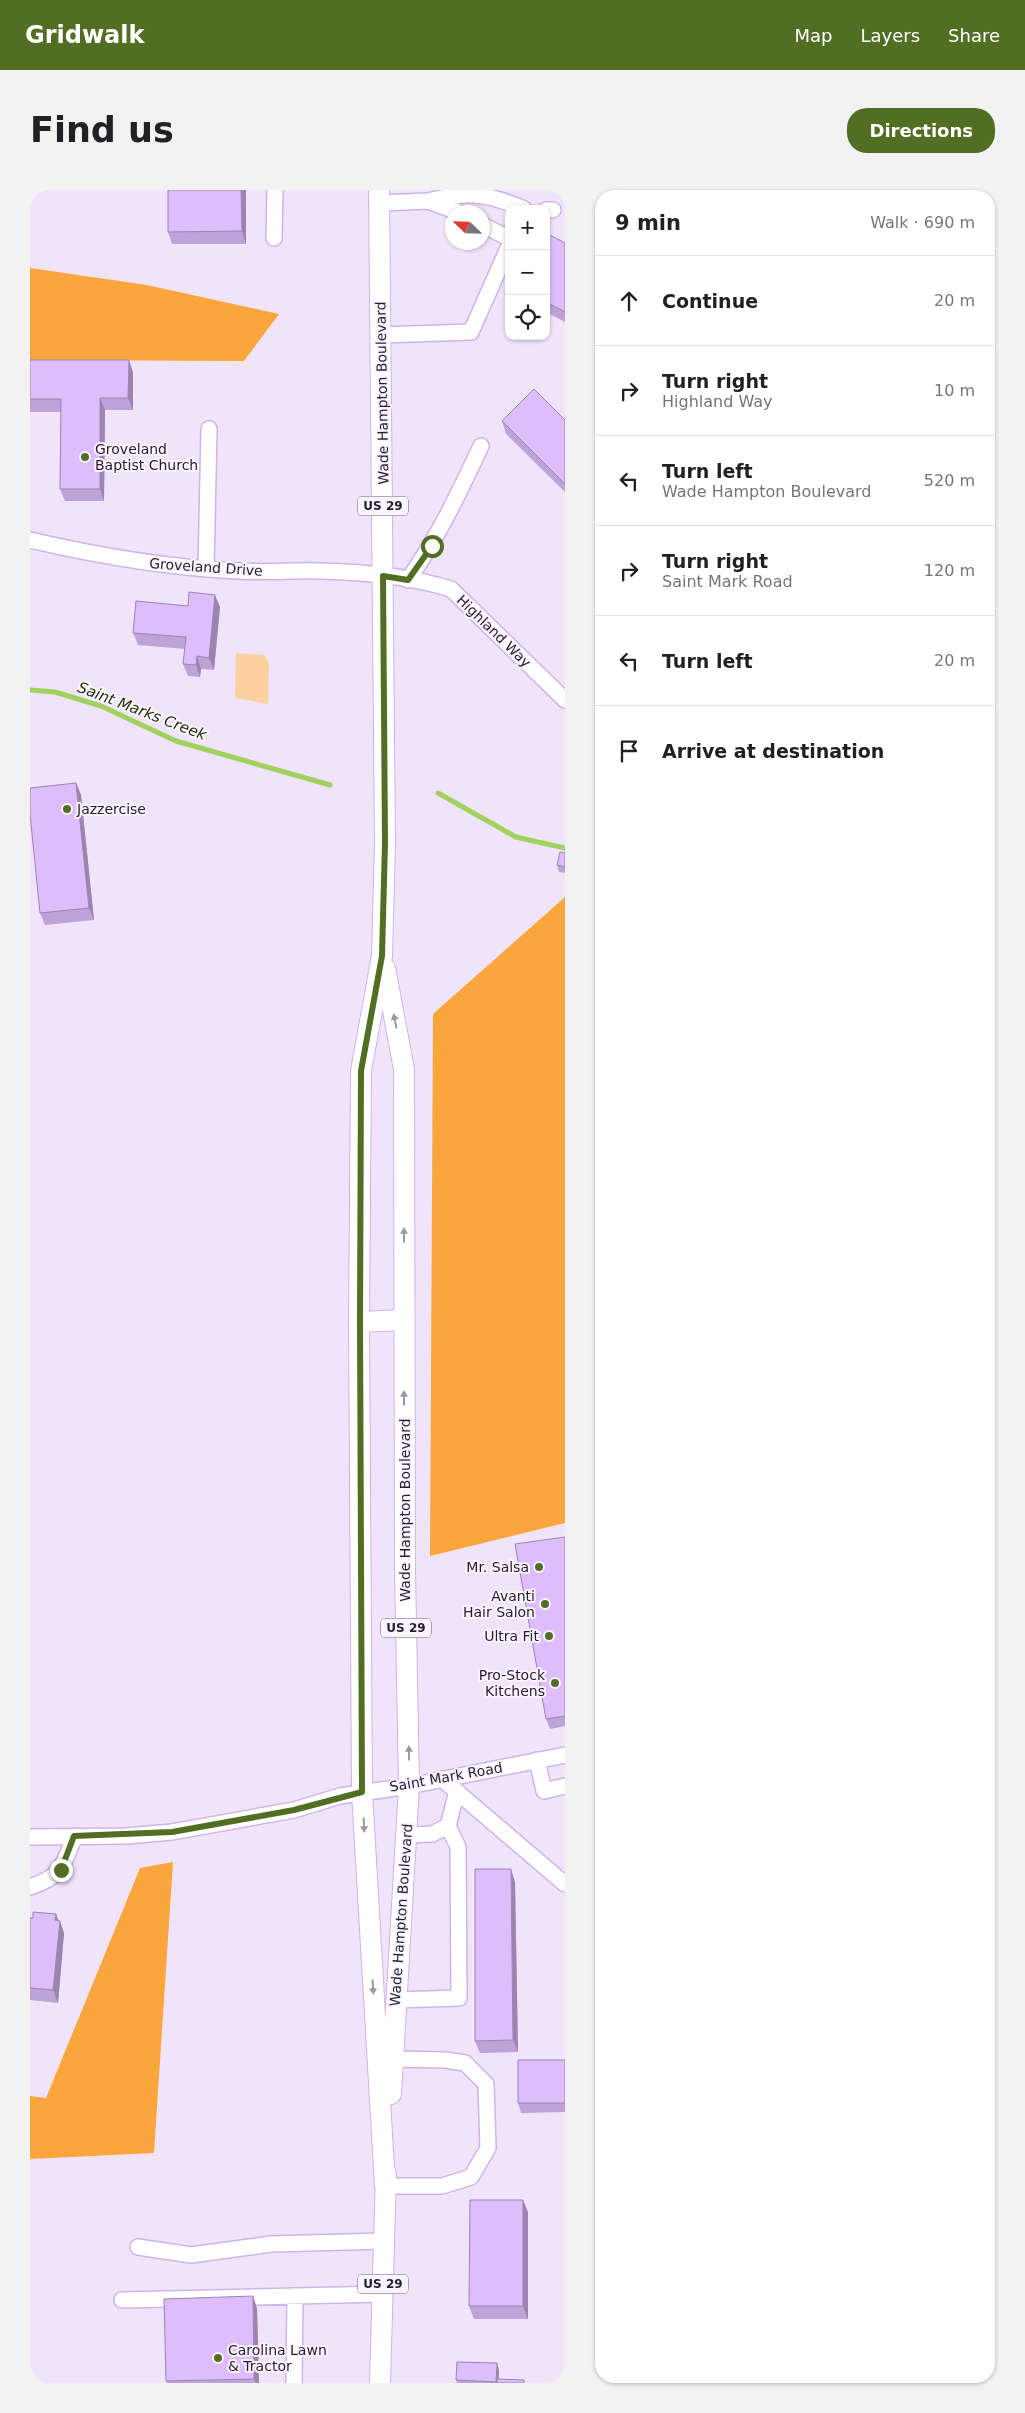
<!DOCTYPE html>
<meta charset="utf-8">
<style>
:root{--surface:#fff;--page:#f2f2f2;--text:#202124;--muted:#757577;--line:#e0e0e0;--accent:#516e23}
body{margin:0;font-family:"DejaVu Sans",sans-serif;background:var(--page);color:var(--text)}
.controls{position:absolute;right:15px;top:15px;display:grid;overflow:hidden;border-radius:10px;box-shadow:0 1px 4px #0004}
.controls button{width:45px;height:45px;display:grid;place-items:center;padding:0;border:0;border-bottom:1px solid var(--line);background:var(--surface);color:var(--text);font:25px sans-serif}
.compass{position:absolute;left:415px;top:15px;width:45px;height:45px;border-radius:50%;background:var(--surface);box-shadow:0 1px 4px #0004;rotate:293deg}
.stop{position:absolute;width:15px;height:15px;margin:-11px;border:4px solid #516e23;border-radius:50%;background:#fff}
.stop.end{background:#516e23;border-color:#fff;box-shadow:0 1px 5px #0008}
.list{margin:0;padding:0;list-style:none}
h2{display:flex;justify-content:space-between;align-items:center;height:65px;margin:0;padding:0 20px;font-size:21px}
h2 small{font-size:16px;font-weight:400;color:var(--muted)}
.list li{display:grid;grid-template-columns:32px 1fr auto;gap:15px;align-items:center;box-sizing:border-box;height:90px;padding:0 20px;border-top:1px solid var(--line)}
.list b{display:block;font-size:19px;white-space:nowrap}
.list p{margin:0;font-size:16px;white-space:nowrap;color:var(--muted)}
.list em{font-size:16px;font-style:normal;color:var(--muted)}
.icon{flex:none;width:28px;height:28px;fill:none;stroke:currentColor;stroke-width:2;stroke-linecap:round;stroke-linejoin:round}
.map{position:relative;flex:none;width:535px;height:2193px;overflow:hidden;border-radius:20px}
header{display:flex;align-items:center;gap:30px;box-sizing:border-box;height:70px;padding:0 25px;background:var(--accent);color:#fff}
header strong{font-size:24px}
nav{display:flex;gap:28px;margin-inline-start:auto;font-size:18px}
.intro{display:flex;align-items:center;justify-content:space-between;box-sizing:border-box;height:120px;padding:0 30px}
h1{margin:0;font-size:35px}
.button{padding:12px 22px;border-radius:20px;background:var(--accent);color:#fff;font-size:18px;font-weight:700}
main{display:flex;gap:30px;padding:0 30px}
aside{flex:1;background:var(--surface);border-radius:20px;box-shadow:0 1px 4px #0004}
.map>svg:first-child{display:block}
.green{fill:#fdd0a2}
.forest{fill:#faa63d}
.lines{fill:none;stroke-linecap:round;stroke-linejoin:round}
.stream{stroke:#a2d160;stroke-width:5}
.minor-casing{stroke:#cfb4e9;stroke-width:18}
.major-casing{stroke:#cfb4e9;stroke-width:22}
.minor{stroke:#fff;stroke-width:15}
.major{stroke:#fff;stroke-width:20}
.wall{fill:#bea3d8}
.shaded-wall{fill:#9b84b0}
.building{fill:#ddbdfb;stroke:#9b84b0}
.oneway{fill:#9d98a1}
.route{stroke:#516e23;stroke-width:6}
.poi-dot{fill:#516e23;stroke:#f9f4ff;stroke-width:2}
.labels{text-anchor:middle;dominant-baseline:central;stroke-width:4;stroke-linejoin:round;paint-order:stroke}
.shield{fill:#f9f4ff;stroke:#655c6d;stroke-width:1}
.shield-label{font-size:12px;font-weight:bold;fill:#261b2f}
.street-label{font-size:14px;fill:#261b2f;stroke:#f9f4ff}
.poi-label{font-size:14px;fill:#261b2f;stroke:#f9f4ff;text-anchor:end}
.water-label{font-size:15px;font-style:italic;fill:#1e2f00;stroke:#f9f4ff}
</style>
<header>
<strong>Gridwalk</strong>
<nav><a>Map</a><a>Layers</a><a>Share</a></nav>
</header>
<div class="intro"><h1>Find us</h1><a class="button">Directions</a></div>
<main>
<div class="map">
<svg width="535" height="2193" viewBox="0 0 535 2193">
<rect width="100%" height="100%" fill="#efe4fa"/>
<path class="green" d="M206,463L234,465L239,472L238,514L205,508Z"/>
<path class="forest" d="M0,78L117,95L249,124L214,171L0,170Z
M535,707V1333L400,1366L403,824Z
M143,1672L124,1963L0,1969V1906L16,1908L110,1678Z"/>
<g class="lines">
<path class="stream" d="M0,500L25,502L71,516L146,551L300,595
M408,603L486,647L535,658"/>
<defs>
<path id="minor" d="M398,11C437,1 457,3 494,19
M350,13L398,11L428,22
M516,20H523
M452,35L479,48
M244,48L245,0
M351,145L441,142L479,56
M0,350C69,366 139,378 210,381C237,383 263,380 290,381C334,382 379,386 421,399L535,510
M176,379L179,239
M378,390C408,347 429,303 451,256
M507,1570L514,1601L535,1596
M412,1589L535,1694
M376,1645L402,1644L418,1636L427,1601
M0,1647L96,1646L142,1642L264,1620L310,1606L379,1596L535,1565
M0,1697C33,1686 32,1676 45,1646
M366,1810L429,1808L428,1657L418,1636
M355,1996H412L441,1987L458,1958L456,1894L435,1873L415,1870L363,1869
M108,2057L161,2065L241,2054L354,2051
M92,2110L352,2104
M264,2193L265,2106"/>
<path id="major" d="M349,0L355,653L352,766L331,881L329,1132L332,1602L355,1996
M355,778L374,879L375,1380L379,1596L361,1904
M329,1132L374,1130
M350,2193L356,1983"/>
</defs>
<use href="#minor" class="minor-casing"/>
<use href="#major" class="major-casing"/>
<use href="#minor" class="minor"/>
<use href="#major" class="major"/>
</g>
<path class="wall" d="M138,0H216V54H142L138,42Z
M516,47L535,53V132L516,122Z
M0,170L103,182V220H75L74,311H35L30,299L31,222H0Z
M535,230V302L476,244L472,231Z
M158,416L190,417L184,480L171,479L170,487L158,486L153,474L155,459L108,455L103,443Z
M46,593L51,605L64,730L15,735L10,723Z
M535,663V683L529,682L527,675Z
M535,1347V1536L520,1539L516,1529Z
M485,1692L488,1862L450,1863L445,1851Z
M26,1724L34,1743L28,1813L0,1810V1728H3Z
M535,1870V1922L491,1923L488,1913Z
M498,2022V2129H444L439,2116Z
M223,2106L227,2119L229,2193H137L136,2191Z
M469,2180V2189L495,2193H427L426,2190Z"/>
<path class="shaded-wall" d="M211,0H216V54L212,41Z
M99,170L103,182V220L98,208Z
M70,208L75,220L74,311L70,299Z
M185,405L190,417L184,480L179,468Z
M167,466L171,479L170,487L166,475Z
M46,593L51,605L64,730L59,718Z
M481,1679L485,1692L488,1862L483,1850Z
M26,1724L29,1734L30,1731L34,1743L28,1813L23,1800Z
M493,2010L498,2022V2129L493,2116Z
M223,2106L227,2119L229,2193H226L224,2189Z
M467,2173L469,2180L468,2193H466V2192Z"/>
<path class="building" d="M138,0H211L212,41L138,42Z
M518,44L535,53V122L516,112V47Z
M0,170H99L98,208H70V299H30L31,209H0Z
M504,199L535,230V294L472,231Z
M159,402L185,405L179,468L167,466L166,475L153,474L156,447L103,443L106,411L158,416Z
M46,593L59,718L10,723L0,624V598Z
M530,662L535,663V677L527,675Z
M535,1347V1526L516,1529L485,1354Z
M445,1679H481L483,1850L445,1851Z
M3,1722L26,1724L25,1730L30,1731L23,1800L0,1798V1728H3Z
M488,1870H535V1913H488Z
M440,2010H493V2116H439Z
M223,2106L224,2189L136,2191L134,2109Z
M427,2172L467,2173L466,2192L426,2190Z
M467,2189L494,2190V2193H467Z"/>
<defs><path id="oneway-solid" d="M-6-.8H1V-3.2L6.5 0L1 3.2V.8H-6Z" transform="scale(1.25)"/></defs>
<g class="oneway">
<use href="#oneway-solid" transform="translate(365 831) rotate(-101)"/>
<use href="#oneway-solid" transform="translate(374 1045) rotate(-90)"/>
<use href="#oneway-solid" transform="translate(374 1208) rotate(-90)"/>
<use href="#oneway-solid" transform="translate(379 1563) rotate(-91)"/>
<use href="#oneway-solid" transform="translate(334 1635) rotate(87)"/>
<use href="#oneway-solid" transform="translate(343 1797) rotate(87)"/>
</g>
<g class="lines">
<path class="route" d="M31,1680L44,1646L142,1642L264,1620L332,1602L330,1132L331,881L352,766L355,653L353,386L378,390L402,356"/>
</g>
<g class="poi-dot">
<circle cx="55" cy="267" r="5"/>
<circle cx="37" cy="619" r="5"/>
<circle cx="509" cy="1377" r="5"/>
<circle cx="515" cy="1414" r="5"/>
<circle cx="519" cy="1446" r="5"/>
<circle cx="525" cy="1493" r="5"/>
<circle cx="188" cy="2168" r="5"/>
</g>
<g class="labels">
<g class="shield">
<rect x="328" y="306.5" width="50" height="19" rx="4"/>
<rect x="351" y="1428.5" width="50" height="19" rx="4"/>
<rect x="328" y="2084.5" width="50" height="19" rx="4"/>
</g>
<g class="shield-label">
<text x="353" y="316">US 29</text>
<text x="376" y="1438">US 29</text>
<text x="353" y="2094">US 29</text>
</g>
<g class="street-label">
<text transform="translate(352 203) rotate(-91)">Wade Hampton Boulevard</text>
<text transform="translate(176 377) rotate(4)">Groveland Drive</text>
<text transform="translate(464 441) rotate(44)">Highland Way</text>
<text transform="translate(375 1320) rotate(-90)">Wade Hampton Boulevard</text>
<text transform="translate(416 1587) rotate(-10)">Saint Mark Road</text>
<text transform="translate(371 1725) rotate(-86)">Wade Hampton Boulevard</text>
</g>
<g class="poi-label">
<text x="65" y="259" text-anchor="start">Groveland<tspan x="65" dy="16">Baptist Church</tspan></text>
<text x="47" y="619" text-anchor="start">Jazzercise</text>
<text x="499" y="1377">Mr. Salsa</text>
<text x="505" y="1406">Avanti<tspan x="505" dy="16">Hair Salon</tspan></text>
<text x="509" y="1446">Ultra Fit</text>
<text x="515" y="1485">Pro-Stock<tspan x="515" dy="16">Kitchens</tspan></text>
<text x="198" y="2160" text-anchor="start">Carolina Lawn<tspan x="198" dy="16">&amp; Tractor</tspan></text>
</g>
<g class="water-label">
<text transform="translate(112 521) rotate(21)">Saint Marks Creek</text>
</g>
</g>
</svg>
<div class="controls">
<button>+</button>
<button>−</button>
<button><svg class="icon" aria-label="locate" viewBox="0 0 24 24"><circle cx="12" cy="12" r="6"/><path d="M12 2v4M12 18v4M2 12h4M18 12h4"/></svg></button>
</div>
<svg class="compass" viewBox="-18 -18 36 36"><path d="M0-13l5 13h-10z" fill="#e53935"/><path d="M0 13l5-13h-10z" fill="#757577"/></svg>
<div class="stop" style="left:402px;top:356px"></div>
<div class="stop end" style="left:31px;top:1680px"></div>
</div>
<aside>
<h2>9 min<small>Walk · 690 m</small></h2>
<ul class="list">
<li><svg class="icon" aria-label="ahead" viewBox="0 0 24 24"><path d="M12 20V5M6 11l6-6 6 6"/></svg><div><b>Continue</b></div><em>20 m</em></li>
<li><svg class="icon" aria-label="right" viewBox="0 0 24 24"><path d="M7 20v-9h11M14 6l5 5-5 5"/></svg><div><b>Turn right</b><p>Highland Way</p></div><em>10 m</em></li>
<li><svg class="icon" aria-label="left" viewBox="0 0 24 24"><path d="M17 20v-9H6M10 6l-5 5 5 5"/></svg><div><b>Turn left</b><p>Wade Hampton Boulevard</p></div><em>520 m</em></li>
<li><svg class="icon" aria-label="right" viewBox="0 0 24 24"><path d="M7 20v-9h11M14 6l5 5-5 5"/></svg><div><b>Turn right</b><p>Saint Mark Road</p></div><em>120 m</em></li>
<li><svg class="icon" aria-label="left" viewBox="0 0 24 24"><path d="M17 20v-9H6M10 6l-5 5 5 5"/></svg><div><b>Turn left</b></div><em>20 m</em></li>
<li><svg class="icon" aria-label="arrive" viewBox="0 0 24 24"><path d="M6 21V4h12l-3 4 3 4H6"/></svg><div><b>Arrive at destination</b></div></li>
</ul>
</aside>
</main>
